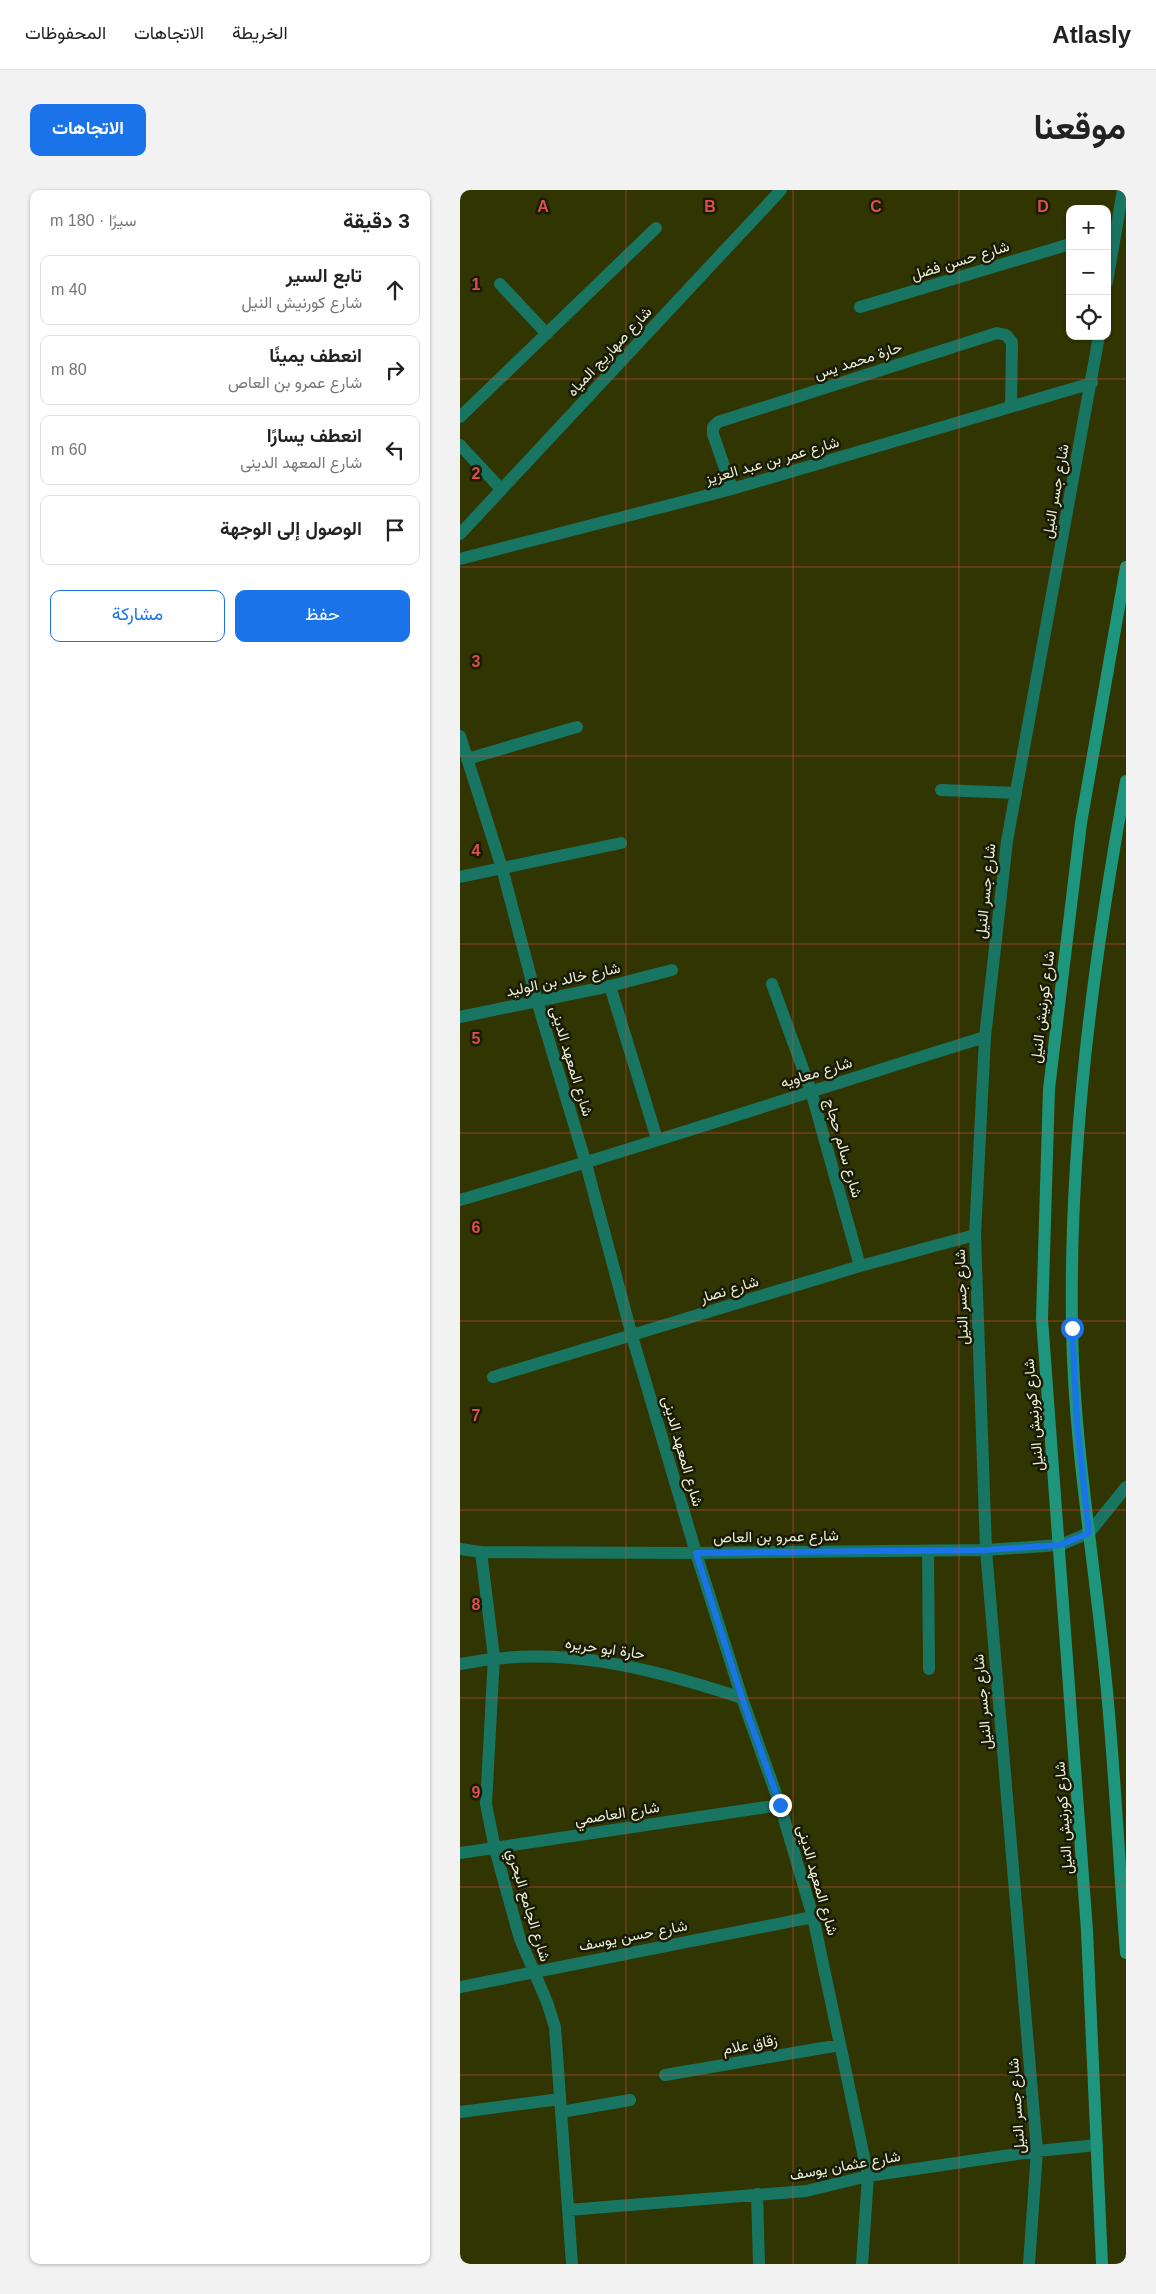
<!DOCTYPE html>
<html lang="ar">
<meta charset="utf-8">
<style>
:root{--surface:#fff;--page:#f2f2f2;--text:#222;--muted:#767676;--line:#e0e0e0;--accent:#1a73e8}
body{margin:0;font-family:Arial,Vazirmatn,sans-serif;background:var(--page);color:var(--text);direction:rtl}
.controls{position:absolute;right:15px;top:15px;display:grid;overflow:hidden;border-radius:10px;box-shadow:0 1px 4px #0004}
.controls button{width:45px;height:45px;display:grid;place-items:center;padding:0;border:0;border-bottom:1px solid var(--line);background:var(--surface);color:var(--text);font:25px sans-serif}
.stop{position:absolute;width:15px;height:15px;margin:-11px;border:4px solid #1a73e8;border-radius:50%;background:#fff}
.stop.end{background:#1a73e8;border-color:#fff;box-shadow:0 1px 5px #0008}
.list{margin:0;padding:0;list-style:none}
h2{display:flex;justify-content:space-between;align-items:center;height:65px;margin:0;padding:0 20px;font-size:21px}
h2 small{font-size:16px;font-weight:400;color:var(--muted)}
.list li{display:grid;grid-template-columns:32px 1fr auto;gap:15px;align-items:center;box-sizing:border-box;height:70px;margin:0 10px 10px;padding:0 10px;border:1px solid var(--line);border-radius:10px}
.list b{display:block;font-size:19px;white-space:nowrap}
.list p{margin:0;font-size:16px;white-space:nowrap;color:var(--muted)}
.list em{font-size:16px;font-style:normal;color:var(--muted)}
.actions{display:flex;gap:10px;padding:15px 20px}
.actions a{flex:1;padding:11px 0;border:1px solid var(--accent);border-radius:10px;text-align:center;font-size:18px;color:var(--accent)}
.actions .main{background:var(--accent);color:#fff}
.icon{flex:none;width:28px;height:28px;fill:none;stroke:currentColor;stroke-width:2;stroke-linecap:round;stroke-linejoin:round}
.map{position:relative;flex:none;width:666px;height:2074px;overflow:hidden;direction:ltr;border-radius:10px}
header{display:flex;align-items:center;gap:30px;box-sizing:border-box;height:70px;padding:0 25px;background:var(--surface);border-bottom:1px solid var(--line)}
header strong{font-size:24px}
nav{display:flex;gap:28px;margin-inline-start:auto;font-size:18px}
.intro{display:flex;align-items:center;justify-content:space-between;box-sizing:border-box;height:120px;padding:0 30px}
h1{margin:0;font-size:35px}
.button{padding:12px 22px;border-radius:10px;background:var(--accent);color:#fff;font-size:18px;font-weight:700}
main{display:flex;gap:30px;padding:0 30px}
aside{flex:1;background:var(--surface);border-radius:10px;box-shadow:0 1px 4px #0004}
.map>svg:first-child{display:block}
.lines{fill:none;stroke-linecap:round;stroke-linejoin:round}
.lane{stroke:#177562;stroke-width:12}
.street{stroke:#177562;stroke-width:12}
.secondary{stroke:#1d967d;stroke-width:12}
.route{stroke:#1a73e8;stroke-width:6}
.grid{fill:none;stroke:#da504b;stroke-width:1;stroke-opacity:0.55}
.labels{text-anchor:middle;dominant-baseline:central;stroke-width:5;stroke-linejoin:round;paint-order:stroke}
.street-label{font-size:15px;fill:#ebefd5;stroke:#191b07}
.grid-label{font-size:16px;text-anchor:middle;font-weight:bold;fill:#da504b;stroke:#191b07;stroke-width:5;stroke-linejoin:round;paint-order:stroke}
</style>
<header>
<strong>Atlasly</strong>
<nav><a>الخريطة</a><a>الاتجاهات</a><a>المحفوظات</a></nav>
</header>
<div class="intro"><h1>موقعنا</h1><a class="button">الاتجاهات</a></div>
<main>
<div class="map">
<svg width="666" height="2074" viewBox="0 0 666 2074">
<rect width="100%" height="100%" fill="#313501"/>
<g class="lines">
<path class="lane" d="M40,94L87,144
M0,227L196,38
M0,255L41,299
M481,600L556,603
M468,1361L469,1479"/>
<path class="street" d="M647,92L663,0
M400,117L610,54
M272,299L253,244V237L258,232L537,143L546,145L552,152L551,217
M0,344L321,0
M0,369L272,299L632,193
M0,546L42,678L77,811L126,974L172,1146L236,1363L282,1508L320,1615L353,1727L408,1986L402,2074
M7,569L117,537
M0,687L161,653
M312,794L351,901L400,1076
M150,796L197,949
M0,827L150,796L212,780
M0,1010C176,959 350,901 525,847
M33,1187L400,1076L515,1045
M0,1359L21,1362L236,1363L526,1360L600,1355L629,1343L666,1297
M21,1362L34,1467L26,1614L35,1659L60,1749L87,1812L95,1837L112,2074
M0,1474C99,1454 188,1477 282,1508
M0,1663L320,1615
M0,1797L353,1727
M205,1885L380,1855
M0,1922L100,1909
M101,1922L170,1910
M297,2004L299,2074
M108,2020L346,2001L408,1986L577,1961L637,1955
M569,2074L577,1961L526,1360L515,1045L525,847L547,651L639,146"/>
<path class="secondary" d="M666,591C633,771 609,955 612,1138C614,1257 635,1374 646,1491C655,1582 659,1673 666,1763
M642,2074L627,1741L582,1129L589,899L621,633L666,377"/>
</g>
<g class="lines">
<path class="route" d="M320,1615L282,1508L236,1363L526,1360L600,1355L629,1343L617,1234L612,1138"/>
</g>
<path class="grid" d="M166,0V2074M333,0V2074M499,0V2074M0,189H666M0,377H666M0,566H666M0,754H666M0,943H666M0,1131H666M0,1320H666M0,1508H666M0,1697H666M0,1885H666"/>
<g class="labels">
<g class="street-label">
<text transform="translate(500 70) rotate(-17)">شارع حسن فضل</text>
<text transform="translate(149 161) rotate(-47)">شارع صهاريج المياه</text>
<text transform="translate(398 170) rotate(-18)">حارة محمد يس</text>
<text transform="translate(312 270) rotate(-16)">شارع عمر بن عبد العزيز</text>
<text transform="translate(595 301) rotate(-80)">شارع جسر النيل</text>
<text transform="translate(525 701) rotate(-84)">شارع جسر النيل</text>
<text transform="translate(103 789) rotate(-12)">شارع خالد بن الوليد</text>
<text transform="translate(582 817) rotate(-83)">شارع كورنيش النيل</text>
<text transform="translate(112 871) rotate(73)">شارع المعهد الدينى</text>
<text transform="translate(356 882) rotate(-17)">شارع معاويه</text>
<text transform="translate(384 958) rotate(74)">شارع سالم حجاج</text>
<text transform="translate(269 1099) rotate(-17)">شارع نصار</text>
<text transform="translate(501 1107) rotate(-92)">شارع جسر النيل</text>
<text transform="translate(573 1225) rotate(-95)">شارع كورنيش النيل</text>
<text transform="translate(223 1261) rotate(74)">شارع المعهد الدينى</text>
<text transform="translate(316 1346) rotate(-1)">شارع عمرو بن العاص</text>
<text transform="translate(145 1458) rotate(8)">حارة ابو حريره</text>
<text transform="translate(522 1512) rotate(-95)">شارع جسر النيل</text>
<text transform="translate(157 1623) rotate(-9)">شارع العاصمي</text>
<text transform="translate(603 1628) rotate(-94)">شارع كورنيش النيل</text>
<text transform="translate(358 1690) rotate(74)">شارع المعهد الدينى</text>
<text transform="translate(69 1715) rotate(73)">شارع الجامع البحري</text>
<text transform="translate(173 1745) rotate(-11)">شارع حسن يوسف</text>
<text transform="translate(290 1854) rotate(-10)">زقاق علام</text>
<text transform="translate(556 1916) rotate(-94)">شارع جسر النيل</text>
<text transform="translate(385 1975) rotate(-10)">شارع عثمان يوسف</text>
</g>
</g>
<g class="grid-label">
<text x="83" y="22">A</text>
<text x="250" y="22">B</text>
<text x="416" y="22">C</text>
<text x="583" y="22">D</text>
<text x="16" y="100">1</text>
<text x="16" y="289">2</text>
<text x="16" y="477">3</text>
<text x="16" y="666">4</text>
<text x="16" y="854">5</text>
<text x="16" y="1043">6</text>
<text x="16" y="1231">7</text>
<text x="16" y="1420">8</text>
<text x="16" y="1608">9</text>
</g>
</svg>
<div class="controls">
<button>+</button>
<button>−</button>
<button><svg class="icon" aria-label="locate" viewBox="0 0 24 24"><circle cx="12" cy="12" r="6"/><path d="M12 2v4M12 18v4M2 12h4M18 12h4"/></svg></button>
</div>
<div class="stop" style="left:612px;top:1138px"></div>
<div class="stop end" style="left:320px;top:1615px"></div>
</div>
<aside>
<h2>3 دقيقة<small>سيرًا · 180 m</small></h2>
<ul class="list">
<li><svg class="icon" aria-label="ahead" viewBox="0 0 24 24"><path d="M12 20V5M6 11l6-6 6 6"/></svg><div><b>تابع السير</b><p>شارع كورنيش النيل</p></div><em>40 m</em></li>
<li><svg class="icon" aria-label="right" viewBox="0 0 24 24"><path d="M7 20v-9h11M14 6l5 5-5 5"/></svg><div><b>انعطف يمينًا</b><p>شارع عمرو بن العاص</p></div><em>80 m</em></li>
<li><svg class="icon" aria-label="left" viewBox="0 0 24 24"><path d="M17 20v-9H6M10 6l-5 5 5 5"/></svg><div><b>انعطف يسارًا</b><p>شارع المعهد الدينى</p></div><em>60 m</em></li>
<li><svg class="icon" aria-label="arrive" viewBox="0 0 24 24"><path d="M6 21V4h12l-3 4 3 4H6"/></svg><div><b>الوصول إلى الوجهة</b></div></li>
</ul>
<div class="actions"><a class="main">حفظ</a><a>مشاركة</a></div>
</aside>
</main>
